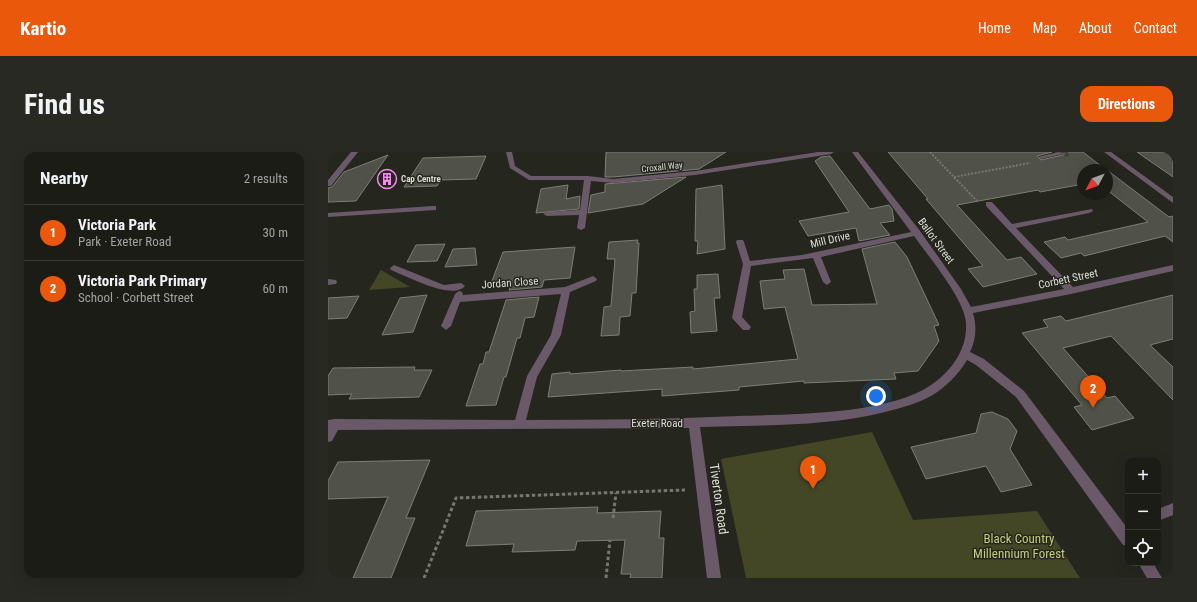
<!DOCTYPE html>
<meta charset="utf-8">
<style>
:root{--surface:#1c1c16;--page:#292923;--text:#f1f3f6;--muted:#a0a1a1;--line:#3a3a35;--accent:#ea580c}
body{margin:0;font-family:"Roboto Condensed",sans-serif;background:var(--page);color:var(--text)}
.controls{position:absolute;right:12px;bottom:12px;display:grid;overflow:hidden;border-radius:8px;box-shadow:0 4px 16px #0002}
.controls button{width:36px;height:36px;display:grid;place-items:center;padding:0;border:0;border-bottom:1px solid var(--line);background:var(--surface);color:var(--text);font:20px sans-serif}
.compass{position:absolute;left:749px;top:12px;width:36px;height:36px;border-radius:50%;background:var(--surface);box-shadow:0 4px 16px #0002;rotate:229deg}
.you{position:absolute;left:548px;top:244px;width:14px;height:14px;margin:-10px;border:3px solid #fff;border-radius:50%;background:#1a73e8;box-shadow:0 0 0 6px #1a73e833}
.badge{display:grid;place-items:center;width:26px;height:26px;border-radius:50%;background:var(--accent);color:#fff;font-size:13px;font-weight:700}
.pin{position:absolute;translate:-50% -33px;filter:drop-shadow(0 1px 2px #0008)}
.pin::after{content:'';position:absolute;top:21px;width:14px;height:12px;background:inherit;clip-path:polygon(0 0,100% 0,50% 100%)}
.list{margin:0;padding:0;list-style:none}
h2{display:flex;justify-content:space-between;align-items:center;height:52px;margin:0;padding:0 16px;font-size:17px}
h2 small{font-size:13px;font-weight:400;color:var(--muted)}
.list li{display:grid;grid-template-columns:26px 1fr auto;gap:12px;align-items:center;box-sizing:border-box;height:56px;padding:0 16px;border-top:1px solid var(--line)}
.list b{display:block;font-size:15px;white-space:nowrap}
.list p{margin:0;font-size:13px;white-space:nowrap;color:var(--muted)}
.list em{font-size:13px;font-style:normal;color:var(--muted)}
.icon{flex:none;width:22px;height:22px;fill:none;stroke:currentColor;stroke-width:2;stroke-linecap:round;stroke-linejoin:round}
.map{position:relative;flex:none;width:845px;height:426px;overflow:hidden;border-radius:12px}
header{display:flex;align-items:center;gap:24px;box-sizing:border-box;height:56px;padding:0 20px;background:var(--accent);color:#fff}
header strong{font-size:19px}
nav{display:flex;gap:22px;margin-inline-start:auto;font-size:14px}
.intro{display:flex;align-items:center;justify-content:space-between;box-sizing:border-box;height:96px;padding:0 24px}
h1{margin:0;font-size:28px}
.button{padding:10px 18px;border-radius:12px;background:var(--accent);color:#fff;font-size:14px;font-weight:700}
main{display:flex;gap:24px;padding:0 24px}
aside{flex:1;background:var(--surface);border-radius:12px;box-shadow:0 4px 16px #0002}
.map>svg:first-child{display:block}
.green{fill:#444726}
.building{fill:#505148;stroke:#7d7f75}
.lines{fill:none;stroke-linecap:round;stroke-linejoin:round}
.minor-tunnel{stroke:#41413a;stroke-width:8;stroke-dasharray:8 3.5;stroke-linecap:butt}
.path-far1{stroke:#767770;stroke-width:2;stroke-dasharray:2 1.5;stroke-linecap:butt}
.path{stroke:#767770;stroke-width:3;stroke-dasharray:3.5 2.5;stroke-linecap:butt}
.minor{fill:#6a5969;fill-rule:evenodd}
.labels{text-anchor:middle;dominant-baseline:central;stroke-width:3;stroke-linejoin:round;paint-order:stroke}
.far-street-label{font-size:9px;fill:#ddddd8;stroke:#25261e}
.far-poi-label{font-size:9px;font-weight:bold;fill:#ddddd8;stroke:#25261e;text-anchor:start}
.street-label{font-size:11px;fill:#ddddd8;stroke:#25261e}
.near-street-label{font-size:13px;fill:#ddddd8;stroke:#25261e}
.near-park-label{font-size:13px;fill:#c6cd7d;stroke:#25261e}
</style>
<header>
<strong>Kartio</strong>
<nav><a>Home</a><a>Map</a><a>About</a><a>Contact</a></nav>
</header>
<div class="intro"><h1>Find us</h1><a class="button">Directions</a></div>
<main>
<aside>
<h2>Nearby<small>2 results</small></h2>
<ul class="list">
<li><span class="badge">1</span><div><b>Victoria Park</b><p>Park · Exeter Road</p></div><em>30 m</em></li>
<li><span class="badge">2</span><div><b>Victoria Park Primary</b><p>School · Corbett Street</p></div><em>60 m</em></li>
</ul>
</aside>
<div class="map">
<svg width="845" height="426" viewBox="0 0 845 426">
<rect width="100%" height="100%" fill="#25261e"/>
<path class="green" d="M53,118L82,135L41,138Z
M544,280L585,368L709,359L752,426H418L393,307Z"/>
<path class="building" d="M278,0H398L371,17L285,25H277Z
M560,0H724L709,4L713,8L739,2L740,0H755L778,18H755V32L712,40L710,38L629,53L679,108L693,105L709,122L655,135L640,117L655,114L598,47H600Z
M809,0H845V25Z
M60,3L28,49L0,50V36L4,35L16,20Z
M158,4L148,27L113,28L109,34L76,35L95,6Z
M502,4L542,57L561,53L564,57L566,69L552,71L562,83L531,89L528,76L480,84L471,69L521,60L487,9L493,5Z
M779,18L841,65L845,64V90L837,84L756,104L753,101L733,106L716,90L737,85L740,88L820,70L779,38V33L783,27L779,28Z
M358,25L315,52L260,61L263,43L277,40V32Z
M240,33L238,47L252,44L251,57L208,61L213,37Z
M394,33L397,97L369,102L370,89H367L368,37Z
M310,88L309,91H311L308,141H304L302,164L292,165L291,183L273,184L276,155L283,154L287,107H279L281,90Z
M567,90L579,105L611,173L606,174L611,189L590,219L566,221L568,227L476,231V229L411,235V238L334,244V237L220,245L224,222L242,220V222L293,218V219L365,215V217L470,207L457,155L436,157L432,129L457,127L455,118L476,117L484,153L549,152L534,97Z
M117,92L109,109L79,110L88,93Z
M247,95L242,126L216,128L214,135L181,138L184,128L164,129L175,100Z
M147,96L149,113L117,115L125,97Z
M390,122L392,146H386L389,179L363,181L362,160L367,159L366,137H369V123Z
M99,143L85,180L54,183L72,146Z
M845,143V187L822,193L845,215V248L783,184L735,196L779,246L787,244L806,266L764,278L746,255L754,253L694,181L720,175L715,168L733,164L738,169Z
M31,144L19,166L0,167V146Z
M211,145L206,165L197,166L192,186H189L178,225H176L168,253L138,254L152,212H155L158,200H161L178,148Z
M87,215L86,218H104L91,245L21,247L24,242L0,243V224L5,216Z
M664,260L680,267L689,279L682,297L704,333L673,340L658,314L598,327L583,295L648,281L653,262Z
M102,308L78,366H87L63,426H25L60,345L0,347V329L10,310Z
M270,355L269,361L333,359L331,386H336L334,426H302L303,422H293L297,388L249,389L247,398L184,400L186,392L138,394L148,359Z"/>
<g class="lines">
<path class="minor-tunnel" d="M736,1L740,0"/>
<path class="path-far1" d="M602,0L649,49
M626,25L702,11"/>
<path class="path" d="M285,366L288,341
M96,426L128,346L357,338
M278,426L282,388"/>
<path class="minor" d="M23,0H30L3,34H0V28Z
M178,0H184L187,14L203,24H260L285,27L367,19L490,0H506L503,2L367,23L285,31L263,29L257,76L253,78L249,76L251,63L219,64L215,62L219,60L252,58L256,28H201L182,16Z
M524,0H530L592,79L633,137L643,155L736,137L658,54V50H664L684,72L764,57L765,59L761,61L688,76L745,135L845,113V119L743,142L645,161C649,175 648,188 642,200L656,207L696,239L800,377V394L795,393L688,245L648,213L639,208C630,223 618,235 603,244C589,252 572,256 557,260C497,275 433,273 372,275L393,426H379L361,276L10,278L4,289L0,290V268L7,267L187,268L199,224L223,183L233,142L132,150L123,174L118,178L113,174L127,142L131,139L134,140L135,143L237,135L265,124L269,127L268,129L242,140L233,183L209,225L198,268C269,268 339,267 410,264C464,262 547,263 595,238C619,225 640,200 638,171C637,148 601,105 586,84L493,105L503,130L499,133L495,130L485,106L423,114L414,165L423,175L421,178H415L404,166L415,112L408,90L409,88H415L416,90L422,109L474,103L583,80Z
M730,0L739,1L713,7L710,5Z
M776,0H783L845,45V51Z
M105,54H108V58L0,65V61Z
M66,113L116,133L133,131L137,134C125,149 78,124 63,118L62,116Z
M0,127L8,128L9,130L8,132L0,133Z
M845,351V363L830,369V357Z
M810,411H825L834,426H819Z"/>
</g>
<defs>
<symbol id="building-ring" viewBox="-11 -11 22 22"><circle r="9.5" fill="#25261e" stroke="#f589ee" stroke-width="1.5"/><path d="M-4-6H4V6H1V3H-1V6H-4ZM-2.5-4.3h1.7v1.8h-1.7ZM.8-4.3h1.7v1.8H.8ZM-2.5-1h1.7V.8h-1.7ZM.8-1h1.7V.8H.8Z" fill="#f589ee"/></symbol>
</defs>
<g fill-rule="evenodd">
<use href="#building-ring" x="48" y="16" width="22" height="22"/>
</g>
<g class="labels">
<g class="far-street-label">
<text transform="translate(334 15) rotate(-6)">Croxall Way</text>
</g>
<g class="far-poi-label">
<text x="73" y="27">Cap Centre</text>
</g>
<g class="street-label">
<text transform="translate(502 88) rotate(-13)">Mill Drive</text>
<text transform="translate(608 89) rotate(54)">Ballot Street</text>
<text transform="translate(740 127) rotate(-12)">Corbett Street</text>
<text transform="translate(182 131) rotate(-4)">Jordan Close</text>
<text x="329" y="271">Exeter Road</text>
</g>
<g class="near-street-label">
<text transform="translate(391 347) rotate(82)">Tiverton Road</text>
</g>
<g class="near-park-label">
<text x="691" y="386">Black Country<tspan x="691" dy="15">Millennium Forest</tspan></text>
</g>
</g>
</svg>
<div class="controls">
<button>+</button>
<button>−</button>
<button><svg class="icon" aria-label="locate" viewBox="0 0 24 24"><circle cx="12" cy="12" r="6"/><path d="M12 2v4M12 18v4M2 12h4M18 12h4"/></svg></button>
</div>
<svg class="compass" viewBox="-18 -18 36 36"><path d="M0-13l5 13h-10z" fill="#e53935"/><path d="M0 13l5-13h-10z" fill="#a0a1a1"/></svg>
<div class="you"></div>
<div class="pin badge" style="left:485px;top:337px">1</div>
<div class="pin badge" style="left:765px;top:256px">2</div>
</div>
</main>
